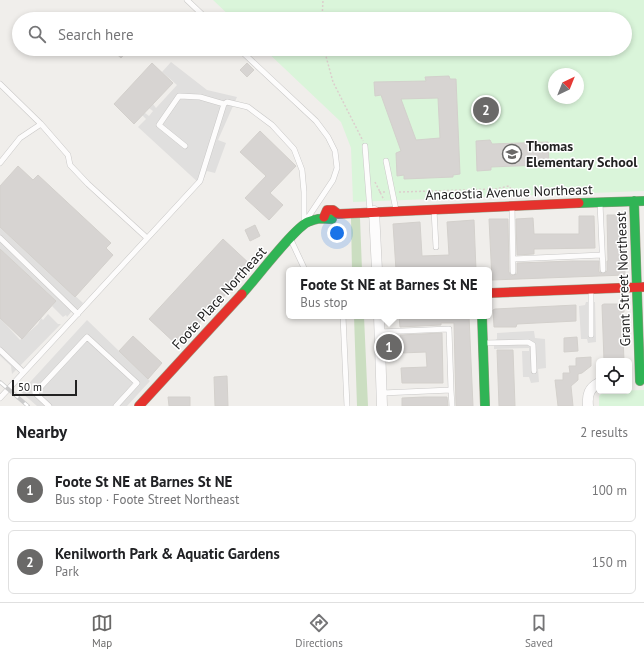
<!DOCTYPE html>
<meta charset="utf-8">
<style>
:root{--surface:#fff;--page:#f6f6f6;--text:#202124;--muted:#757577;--line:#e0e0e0;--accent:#6a6968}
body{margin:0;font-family:"PT Sans",sans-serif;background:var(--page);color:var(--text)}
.controls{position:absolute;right:12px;bottom:12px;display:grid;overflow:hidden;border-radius:6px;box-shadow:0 2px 6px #0003}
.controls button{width:36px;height:36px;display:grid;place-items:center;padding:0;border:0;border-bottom:1px solid var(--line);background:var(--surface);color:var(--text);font:20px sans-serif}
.compass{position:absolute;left:548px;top:68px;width:36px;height:36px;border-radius:50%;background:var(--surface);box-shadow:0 2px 6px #0003;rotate:43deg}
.scale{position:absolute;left:12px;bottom:10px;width:65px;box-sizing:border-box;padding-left:4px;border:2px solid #222;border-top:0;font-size:11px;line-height:14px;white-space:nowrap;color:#222;-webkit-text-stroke:3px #fff;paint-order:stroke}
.you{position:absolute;left:337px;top:233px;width:14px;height:14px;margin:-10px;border:3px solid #fff;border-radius:50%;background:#1a73e8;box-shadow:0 0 0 6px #1a73e833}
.badge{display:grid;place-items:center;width:26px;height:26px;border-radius:50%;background:var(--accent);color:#fff;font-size:13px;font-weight:700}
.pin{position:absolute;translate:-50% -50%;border:2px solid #fff;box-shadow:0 1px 4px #0006}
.popup{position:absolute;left:286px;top:267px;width:206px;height:52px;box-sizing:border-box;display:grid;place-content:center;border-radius:6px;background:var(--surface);filter:drop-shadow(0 1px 3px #0005);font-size:13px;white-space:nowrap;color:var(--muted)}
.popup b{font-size:15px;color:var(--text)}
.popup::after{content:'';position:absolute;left:50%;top:100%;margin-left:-8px;border:8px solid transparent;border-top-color:var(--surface)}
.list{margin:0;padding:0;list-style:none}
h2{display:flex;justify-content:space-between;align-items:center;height:52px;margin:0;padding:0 16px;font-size:17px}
h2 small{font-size:13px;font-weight:400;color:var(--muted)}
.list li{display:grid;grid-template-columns:26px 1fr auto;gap:12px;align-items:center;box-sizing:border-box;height:64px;margin:0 8px 8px;padding:0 8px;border:1px solid var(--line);border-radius:6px}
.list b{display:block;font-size:15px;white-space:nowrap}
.list p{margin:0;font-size:13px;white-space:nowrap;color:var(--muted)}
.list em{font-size:13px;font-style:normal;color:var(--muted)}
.icon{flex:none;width:22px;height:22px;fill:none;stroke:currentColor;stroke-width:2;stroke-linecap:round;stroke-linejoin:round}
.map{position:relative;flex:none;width:644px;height:406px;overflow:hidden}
.search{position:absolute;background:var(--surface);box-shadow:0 2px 6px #0003;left:12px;right:12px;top:12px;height:44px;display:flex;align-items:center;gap:10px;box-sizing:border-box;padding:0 14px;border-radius:22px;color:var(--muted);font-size:15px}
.sheet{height:196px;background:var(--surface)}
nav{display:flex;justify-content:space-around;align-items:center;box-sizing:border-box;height:56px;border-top:1px solid var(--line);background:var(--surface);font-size:11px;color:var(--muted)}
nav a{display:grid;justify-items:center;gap:2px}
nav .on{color:var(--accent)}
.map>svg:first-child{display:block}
.forest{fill:#cbdec1}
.park{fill:#daf5da;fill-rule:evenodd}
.parking{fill:#e0dfde}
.building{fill:#d7d4d2;stroke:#d3d0cc;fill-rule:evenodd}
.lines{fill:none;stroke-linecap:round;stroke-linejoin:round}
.lane-casing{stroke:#c9c8c7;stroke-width:6}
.street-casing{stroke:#c9c8c7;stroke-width:11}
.fast-casing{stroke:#999a82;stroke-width:10}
.jam-casing{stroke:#999a82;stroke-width:10}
.path{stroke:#dccecd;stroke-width:1.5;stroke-dasharray:2 2;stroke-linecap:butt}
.lane{stroke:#fdfcfc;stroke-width:5}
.street{stroke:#fdfcfc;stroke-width:10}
.fast{stroke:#30b455;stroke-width:9}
.jam{stroke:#e5322d;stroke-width:9}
.rail-casing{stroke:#ccc;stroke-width:4}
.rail{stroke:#fff;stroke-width:2.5;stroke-dasharray:8;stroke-linecap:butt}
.labels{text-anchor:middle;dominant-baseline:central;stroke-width:3;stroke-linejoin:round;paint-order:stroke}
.poi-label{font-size:14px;font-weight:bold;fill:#222;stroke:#fff;text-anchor:start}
.street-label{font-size:14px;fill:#222;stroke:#fff}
</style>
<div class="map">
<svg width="644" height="406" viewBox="0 0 644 406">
<rect width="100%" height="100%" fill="#f0eeeb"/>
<path class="forest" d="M351,218H360L362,270H352Z
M354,316H364L368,406H357Z"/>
<path class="park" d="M213,0H644V191L353,202L351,148L341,122L264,49H625V19H233ZM554,74H578V98H554Z
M644,390V406H599V396L604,391Z"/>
<path class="parking" d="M171,62L207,90L237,97L218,140L226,143L215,173L207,171L201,185L138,127L146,119L142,115L145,113L149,116L153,111L149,108L153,104L156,108L177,85L162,72Z
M0,227L83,303L74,313L72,311L67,317L66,315L63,317L52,306L56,301L0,249Z
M586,302H595L596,342L588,343L587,339H581L579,306L585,305Z
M48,314L58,324H61L12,374L11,366L0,356V318L20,340L38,324L41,318L43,320Z
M87,320L150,381L127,406H37L21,392Z
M532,331H534L535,338L545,339L546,368L538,369L539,382L531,383L529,377H523L522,351H529V348L494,349V341L497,339V333Z"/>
<path class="building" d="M111,49H129L121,58Z
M152,63L173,83L134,124L114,104Z
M247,63L254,70L247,77L240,70Z
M449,76L450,79H456L460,174L453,175V177L404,179V175L397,176L396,153L401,151L381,95L375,96L374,82L426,81L425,77ZM438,98L440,138L416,140L401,99Z
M260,131L296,166L270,193L283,205L269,220L245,198L266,176L240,152Z
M490,140L492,144L548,142L549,165L544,169L541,165L491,167V170L477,171L476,141Z
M18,166L33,180L38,175L111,243L106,248L113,255L75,297L0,227V186Z
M607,215H623L625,275L492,280L489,219H508L509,272L511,276L517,274V263L573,261H599V272L603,274L607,271V261H608Z
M579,216H594L595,248L534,249V254L517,255L516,219L533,218L534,234H579Z
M474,220L476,270H396L393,224L420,222L422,256L449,255L447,222Z
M255,225L260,236L250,241L245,230Z
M223,239L252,266L178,346L149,319Z
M0,249L56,301L22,339L0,318Z
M604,304H624V312H622L624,361H604L602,305Z
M576,305V321L517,324L516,327H494L493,310L495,309Z
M399,316H469L473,406H456L454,323H441V325L400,327Z
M442,333L443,383H402L401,368L427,367L426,352L401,353L400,335Z
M133,336L162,363L148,379L119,351Z
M577,337L578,351L564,352V338Z
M497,350H513L515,406H499Z
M591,357V366L582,373L578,374V380L571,386L573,406H558L555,380H563V373H570L569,366H576V358Z
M227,376L228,406H215L214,377Z
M168,397H190V406H169Z
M424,397H447L448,406H402V398Z"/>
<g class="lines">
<defs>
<path id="lane" d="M187,0L207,19
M239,49L316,121L328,137L335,151L337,168L333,180L307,219
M0,84L41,124L68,155L70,165L88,184L147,238
M185,146L159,125L179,96L200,97L224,104
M365,146L370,211
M386,161L396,210
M0,163L20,138L41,124
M600,203L603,270
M512,206L513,272
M434,210L436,247
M0,238L78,314
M291,240L305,270
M513,259L602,255
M343,316L347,406
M379,332L449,329L451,390
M591,335V290
M484,343L528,342L533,345L534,371
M0,350L23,372
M382,393L451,390L452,406
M0,398L200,181L224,104L227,102L248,107L272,125L294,149L302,170L304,192V222
M49,406L35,393L87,337L137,383L116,406"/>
<path id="street" d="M374,211L377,270
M379,316L382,406
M588,406C587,395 589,388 599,383"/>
<path id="fast" d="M634,201L640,381
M579,203L644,201
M242,294C255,280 294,228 308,222C320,217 322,219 332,219
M482,316L485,406"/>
<path id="jam" d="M324,217L327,210H333L338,214L579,203
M489,293L644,287
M139,406L242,294"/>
</defs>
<use href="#lane" class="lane-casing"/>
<use href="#street" class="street-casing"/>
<use href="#fast" class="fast-casing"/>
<use href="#jam" class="jam-casing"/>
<path class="path" d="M322,19L323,0
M324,49L333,82L363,141
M375,182L384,200
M379,192H385
M399,192L496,189L509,186L514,194"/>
<use href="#lane" class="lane"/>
<use href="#street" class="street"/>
<use href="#fast" class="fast"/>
<use href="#jam" class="jam"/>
<defs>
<path id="rail" d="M0,382L28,406"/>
</defs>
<use href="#rail" class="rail-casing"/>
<use href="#rail" class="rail"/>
</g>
<defs>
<symbol id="school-ring" viewBox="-11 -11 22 22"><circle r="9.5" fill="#fff" stroke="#6a6968" stroke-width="1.5"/><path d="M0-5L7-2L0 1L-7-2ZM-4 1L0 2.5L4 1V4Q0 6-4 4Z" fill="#6a6968"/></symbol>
</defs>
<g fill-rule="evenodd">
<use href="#school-ring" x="501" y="143" width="22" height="22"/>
</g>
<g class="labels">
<g class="poi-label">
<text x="526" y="146">Thomas<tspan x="526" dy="16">Elementary School</tspan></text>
</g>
<g class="street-label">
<text transform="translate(509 192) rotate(-2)">Anacostia Avenue Northeast</text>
<text transform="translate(623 279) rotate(-92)">Grant Street Northeast</text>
<text transform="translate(219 298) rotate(-48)">Foote Place Northeast</text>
</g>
</g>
</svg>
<div class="controls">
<button><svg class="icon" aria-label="locate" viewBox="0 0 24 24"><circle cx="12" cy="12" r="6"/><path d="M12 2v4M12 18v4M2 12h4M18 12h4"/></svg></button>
</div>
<svg class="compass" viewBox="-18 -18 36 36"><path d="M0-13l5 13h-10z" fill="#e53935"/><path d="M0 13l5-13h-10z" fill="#757577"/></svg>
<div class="scale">50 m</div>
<div class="you"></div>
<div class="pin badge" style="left:389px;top:347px">1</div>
<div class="popup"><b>Foote St NE at Barnes St NE</b>Bus stop</div>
<div class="pin badge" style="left:486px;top:110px">2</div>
<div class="search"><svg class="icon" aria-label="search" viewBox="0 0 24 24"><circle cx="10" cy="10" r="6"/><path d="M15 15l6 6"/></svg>Search here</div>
</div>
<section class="sheet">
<h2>Nearby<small>2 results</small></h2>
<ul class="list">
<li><span class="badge">1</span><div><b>Foote St NE at Barnes St NE</b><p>Bus stop · Foote Street Northeast</p></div><em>100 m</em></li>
<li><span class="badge">2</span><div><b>Kenilworth Park &amp; Aquatic Gardens</b><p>Park</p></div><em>150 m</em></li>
</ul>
</section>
<nav>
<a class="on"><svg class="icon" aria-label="map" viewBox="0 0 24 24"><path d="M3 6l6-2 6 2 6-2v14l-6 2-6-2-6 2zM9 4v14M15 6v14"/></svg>Map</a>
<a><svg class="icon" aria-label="directions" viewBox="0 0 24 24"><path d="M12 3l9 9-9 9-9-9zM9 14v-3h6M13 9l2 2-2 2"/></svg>Directions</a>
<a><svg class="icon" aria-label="saved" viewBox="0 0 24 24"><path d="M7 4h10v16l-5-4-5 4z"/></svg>Saved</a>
</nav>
